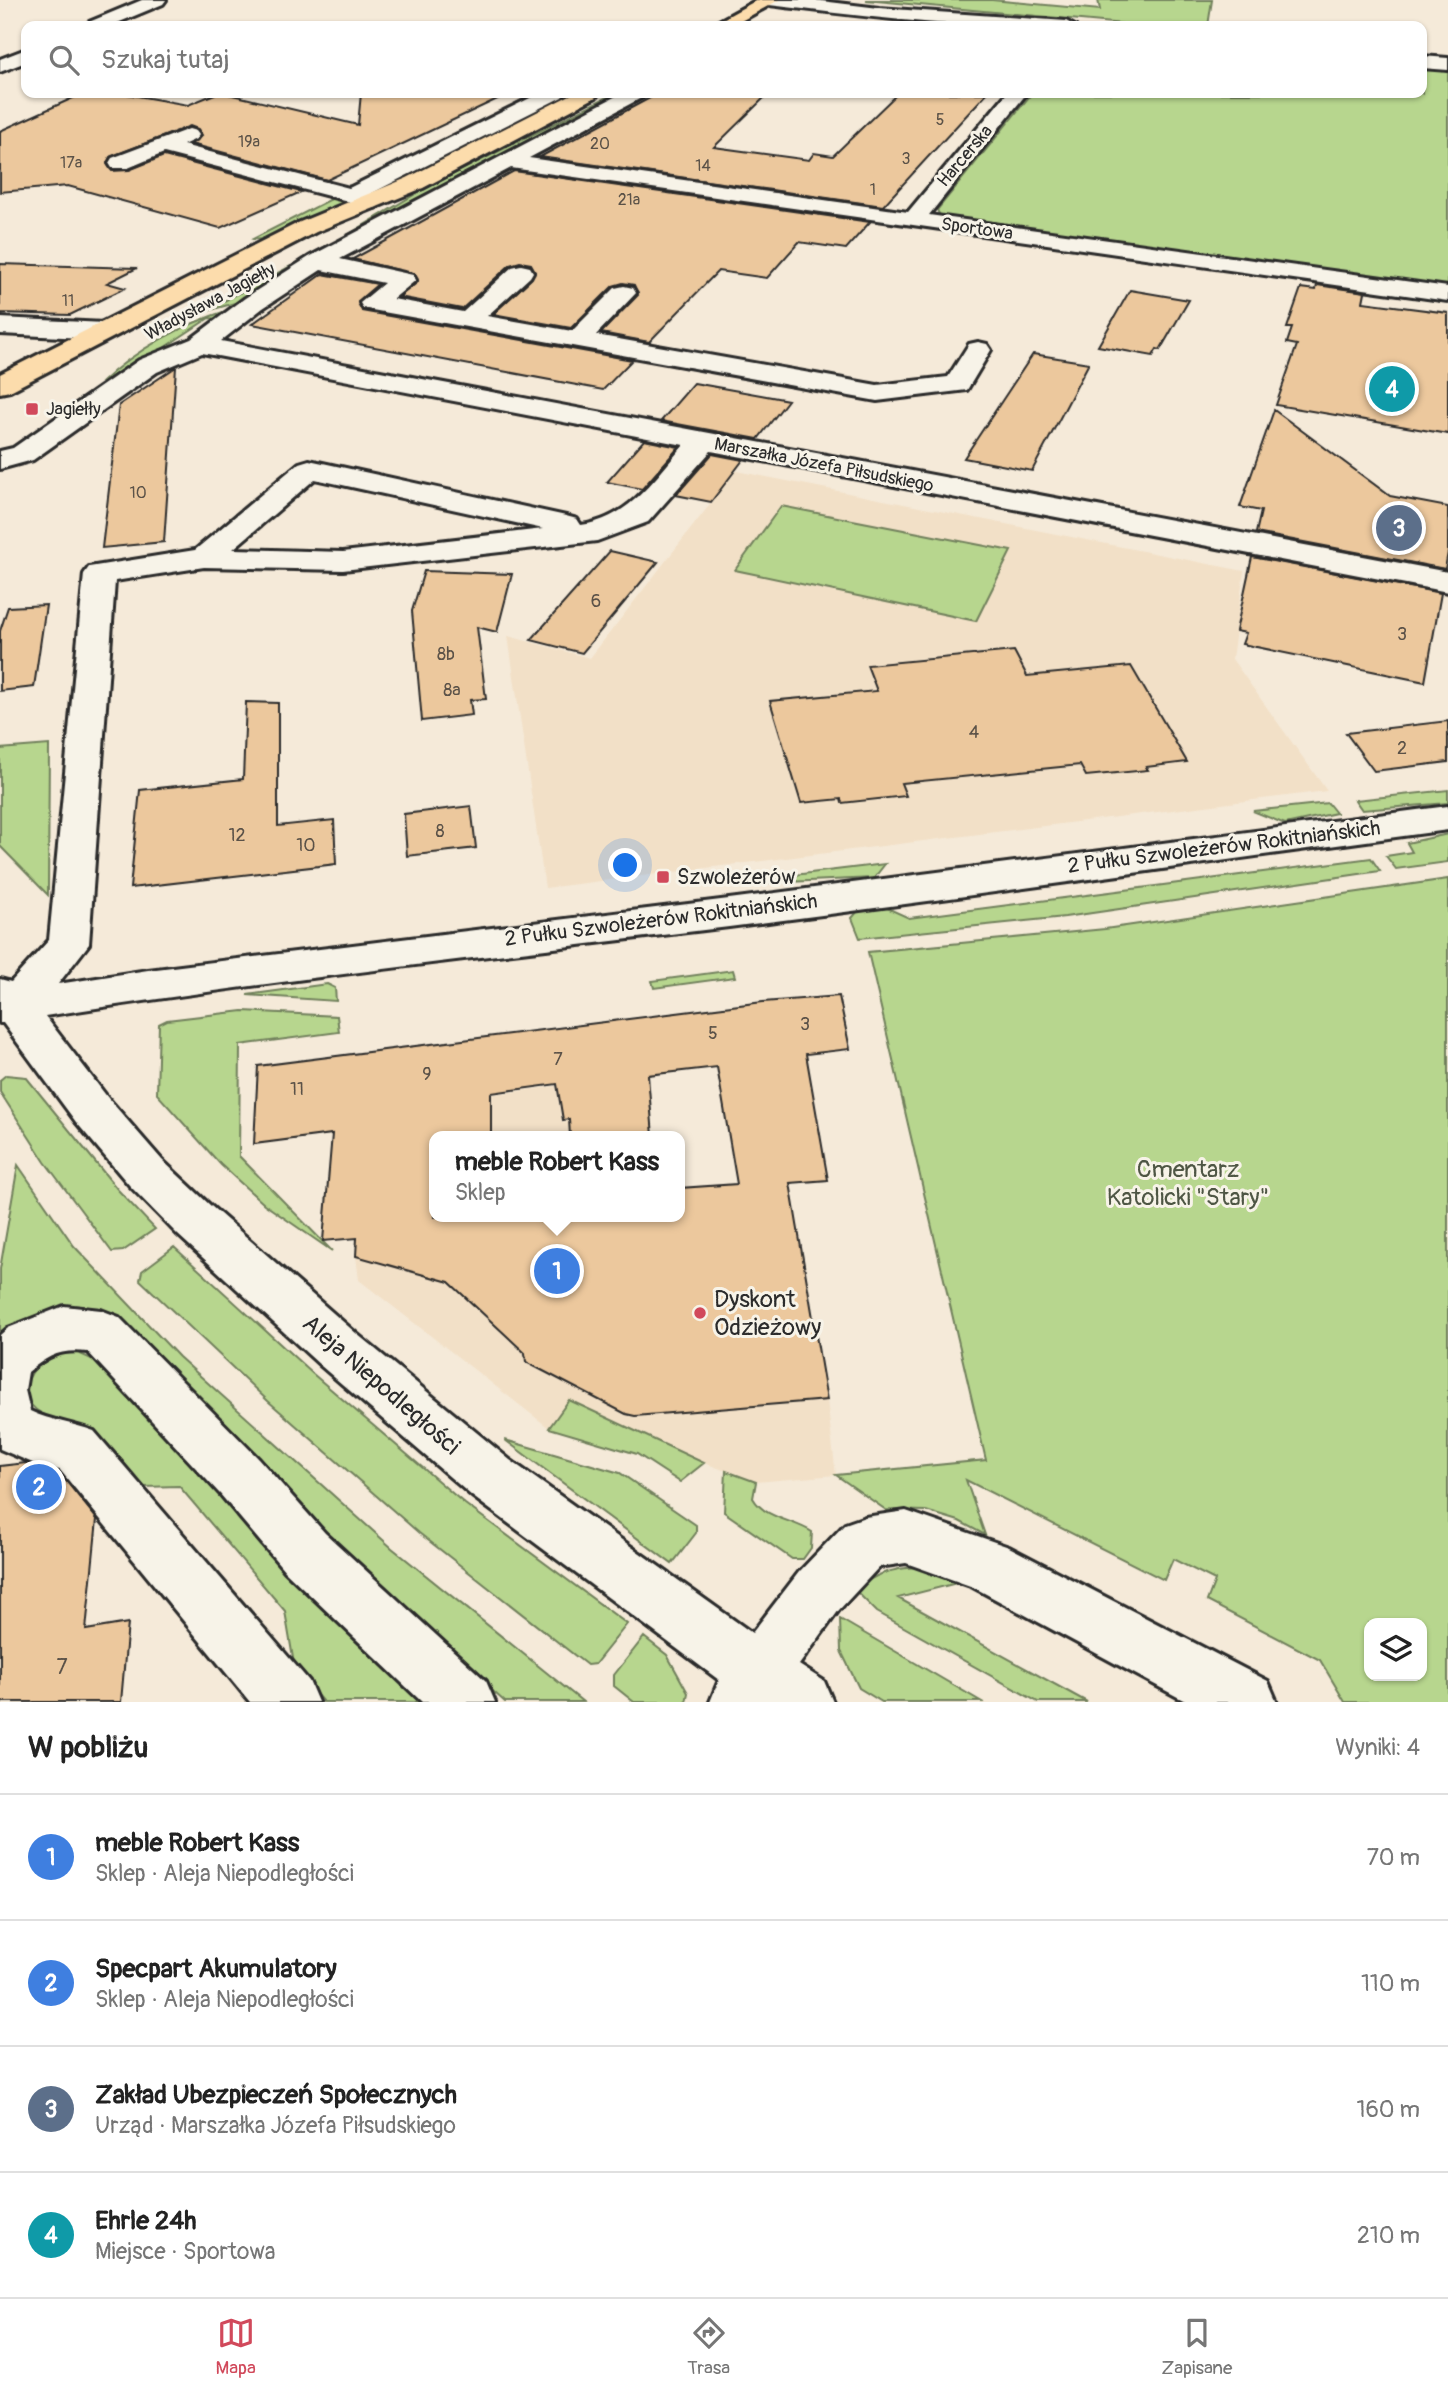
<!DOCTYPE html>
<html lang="pl">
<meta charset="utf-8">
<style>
:root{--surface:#fff;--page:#f2f2f2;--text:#222;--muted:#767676;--line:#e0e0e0;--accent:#d1495b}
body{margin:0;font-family:Pangolin,sans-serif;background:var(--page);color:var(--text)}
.controls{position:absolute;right:21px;bottom:21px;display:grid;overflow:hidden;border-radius:14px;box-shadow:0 2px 5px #0004}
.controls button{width:63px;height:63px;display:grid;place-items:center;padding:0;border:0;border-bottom:2px solid var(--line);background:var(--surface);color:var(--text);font:35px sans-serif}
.you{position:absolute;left:626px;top:866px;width:24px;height:24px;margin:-18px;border:5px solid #fff;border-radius:50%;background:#1a73e8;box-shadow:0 0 0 10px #1a73e833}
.badge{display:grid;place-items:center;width:46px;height:46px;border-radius:50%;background:var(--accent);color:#fff;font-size:23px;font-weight:700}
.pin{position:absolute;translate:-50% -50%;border:4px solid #fff;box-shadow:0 2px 7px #0006}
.popup{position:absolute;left:429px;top:1131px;width:256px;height:91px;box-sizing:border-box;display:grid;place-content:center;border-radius:14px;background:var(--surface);filter:drop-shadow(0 2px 5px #0005);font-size:23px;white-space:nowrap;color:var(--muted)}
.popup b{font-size:26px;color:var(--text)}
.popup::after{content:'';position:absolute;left:50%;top:100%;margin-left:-14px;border:14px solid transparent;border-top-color:var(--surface)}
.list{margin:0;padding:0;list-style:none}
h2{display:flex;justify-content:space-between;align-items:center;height:91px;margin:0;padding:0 28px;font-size:30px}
h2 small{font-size:23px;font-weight:400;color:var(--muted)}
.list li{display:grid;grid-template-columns:46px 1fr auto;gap:21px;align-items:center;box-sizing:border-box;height:126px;padding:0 28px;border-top:2px solid var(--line)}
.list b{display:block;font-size:26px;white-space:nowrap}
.list p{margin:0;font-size:23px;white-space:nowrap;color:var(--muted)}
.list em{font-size:23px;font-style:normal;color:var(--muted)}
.icon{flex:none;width:38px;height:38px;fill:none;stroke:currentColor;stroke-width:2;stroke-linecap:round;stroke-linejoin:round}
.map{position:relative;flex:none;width:1448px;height:1702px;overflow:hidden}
.search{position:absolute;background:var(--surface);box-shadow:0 2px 5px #0004;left:21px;right:21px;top:21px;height:77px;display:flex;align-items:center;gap:18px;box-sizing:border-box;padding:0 24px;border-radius:14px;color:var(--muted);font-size:26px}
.sheet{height:595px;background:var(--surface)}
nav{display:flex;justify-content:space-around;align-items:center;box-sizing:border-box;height:98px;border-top:2px solid var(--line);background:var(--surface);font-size:19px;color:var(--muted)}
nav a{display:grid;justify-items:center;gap:4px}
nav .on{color:var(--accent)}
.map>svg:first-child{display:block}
.built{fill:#f2e0c7}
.green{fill:#b7d68e;stroke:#71805c;stroke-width:2;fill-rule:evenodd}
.building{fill:#ecc89d;stroke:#2b2b2b;stroke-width:2;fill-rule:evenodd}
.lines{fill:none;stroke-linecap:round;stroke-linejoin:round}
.minor-casing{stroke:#2b2b2b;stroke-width:6}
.major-casing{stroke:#2b2b2b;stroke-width:6}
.minor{fill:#f7f3e8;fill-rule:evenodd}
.major{fill:#fcdcac;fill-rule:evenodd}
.poi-dot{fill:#d1495b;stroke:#f7f3e8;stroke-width:2.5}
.labels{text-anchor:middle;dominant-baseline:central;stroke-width:6;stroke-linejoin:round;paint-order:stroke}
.far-number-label{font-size:16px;fill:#5b5248}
.far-street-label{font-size:18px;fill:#2b2b2b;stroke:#f7f3e8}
.far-poi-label{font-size:18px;fill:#2b2b2b;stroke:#f7f3e8;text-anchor:start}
.number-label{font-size:18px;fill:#5b5248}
.street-label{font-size:21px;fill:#2b2b2b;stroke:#f7f3e8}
.poi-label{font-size:21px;fill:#2b2b2b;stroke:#f7f3e8;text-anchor:start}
.near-number-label{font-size:21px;fill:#5b5248}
.near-park-label{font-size:24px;fill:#4e5644;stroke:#f7f3e8}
.near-poi-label{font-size:24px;fill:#2b2b2b;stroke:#f7f3e8;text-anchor:start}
.near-street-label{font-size:24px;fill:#2b2b2b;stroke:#f7f3e8}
</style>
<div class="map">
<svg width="1448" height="1702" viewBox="0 0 1448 1702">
<rect width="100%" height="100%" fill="#f5ead9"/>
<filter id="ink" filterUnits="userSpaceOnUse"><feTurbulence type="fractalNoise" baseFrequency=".0143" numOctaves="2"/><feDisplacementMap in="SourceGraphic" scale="14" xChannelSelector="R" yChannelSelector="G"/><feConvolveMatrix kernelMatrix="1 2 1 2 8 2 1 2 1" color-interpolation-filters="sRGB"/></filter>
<g filter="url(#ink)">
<path class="built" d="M736,471L1244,571L1232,659L1327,791L545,888L508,636L590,658Z
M556,1086L562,1122L614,1110L616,1136H491L488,1095Z
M360,1164L434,1217H680V1187L753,1182L789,1170L827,1400L836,1475L756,1482L677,1453L570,1400L549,1428L359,1280L356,1256Z"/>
<path class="green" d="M866,0H992L1100,10L1098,0H1212L1208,26H1145Z
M1422,67L1448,70V289L956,220L940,216L937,210L1032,93H1422Z
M615,93H624L346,236L422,190Z
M339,195L350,200C336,211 269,243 253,239Z
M291,266H294L242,301L203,312Z
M229,310L218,319L209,318L112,382H102C136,349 184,324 229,310Z
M781,506L1011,551L976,621L735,570Z
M49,745L48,895L0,846V749Z
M1448,790V803L1362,810L1355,800Z
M1328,803L1336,813L1285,824L1253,811Z
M1448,834V862L1396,869L1386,856L1412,852L1407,843Z
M1371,858L1380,871L1065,917L860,938L852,918L858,911L885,907L909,918Z
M885,864L874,878L744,884L743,881Z
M1448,879V1702H1345L1320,1660L1207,1601L1215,1580L1173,1559L1164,1580L966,1480L985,1535L959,1521L926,1511L886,1510L836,1475L986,1460L868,952L1105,929ZM1422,1623V1676H1369V1623Z
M733,970L735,977L654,988L652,981Z
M327,984L335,988L336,1001L247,995Z
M243,1011L337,1016L339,1032L240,1045L239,1156L332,1251L264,1204L221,1165L157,1094L159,1024L167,1020Z
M6,1075L26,1077L118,1190L155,1229L123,1251L112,1252L45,1162L0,1092V1080Z
M18,1165L74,1246L179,1357L392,1548L583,1702H505L339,1553L124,1327L0,1351V1269Z
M174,1247L313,1374L465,1504L627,1624L595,1664L587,1665L419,1533L268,1401L140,1280L142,1271Z
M76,1352L96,1361L149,1404L441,1702H323L295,1670L285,1611L179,1486L143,1487C128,1469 114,1447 95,1433C72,1416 37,1427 23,1391C35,1361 44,1354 76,1352Z
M569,1400L704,1463L680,1482L637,1454L549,1428Z
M505,1440L620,1473L696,1525V1533L672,1564Z
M726,1471L756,1482L753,1498C765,1519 792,1519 812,1532L811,1548L803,1559H792L724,1512Z
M916,1567L938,1571L961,1582L898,1598L1087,1702H1038L877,1612L855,1590C874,1574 891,1569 916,1567Z
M840,1619L982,1702H882L859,1688L841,1651Z
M644,1637L667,1655L688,1693L686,1702H634L614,1686V1675Z"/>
<path class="building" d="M84,93H121L188,105L217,93H224L358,125L361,93H510L327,180L191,144L202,135L198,129L190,126L110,157L107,164L112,171L129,170L164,156L301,192L220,228L68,186L0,192V131Z
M659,93H769L714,147L809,160L814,153L833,156L898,93H987L883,206L540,157Z
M514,171L870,222L846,249L799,242L767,278L718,271L649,342L601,333L638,295L634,285L623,283L613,286L571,328L493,314L532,278L535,271L531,264L520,262L510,265L462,309L399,297L418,282L415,274L353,259Z
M0,264L137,268L107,283L125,288L70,315L0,313Z
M322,274L378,284L358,301L362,311L632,360L603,390L252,324Z
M1317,285L1365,292L1363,302L1448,313V434L1276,405L1297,345L1287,343L1292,328H1287L1301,288L1316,290Z
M1130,290L1189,300L1160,350L1157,349L1153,356L1098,346Z
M1033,354L1089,363L1032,471L964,458Z
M176,367L164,542L102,548L119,405Z
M694,383L788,400L758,439L661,421Z
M1274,410L1390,496L1448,507V552L1445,569L1256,533L1261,511L1240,507Z
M644,440L679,447L642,489L607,482Z
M712,454L743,460L711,502L676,495Z
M610,551L658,562L582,653L531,640Z
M1252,557L1441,593L1425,682L1242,644L1246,633L1236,631Z
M424,571L512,574L497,632L477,627L486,699L470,700L472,715L422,721L412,611Z
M46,605L34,687L0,691V631L8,607Z
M1014,651L1027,676L1131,666L1187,762L1146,767L1148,770L1086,776L1080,765L901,783L906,796L842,803L841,799L801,803L770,701L877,691L867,665Z
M246,702L278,703V826L334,820L336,864L130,888L140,790L243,779Z
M1448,721V762L1374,771L1346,733Z
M471,806L476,848L407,856L404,814Z
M839,996L850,1049L806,1054L828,1180L790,1183L827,1400L635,1416L626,1414L526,1362L525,1353L449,1282L356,1256L357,1238L323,1241L332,1134L254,1144L258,1066L763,1002ZM717,1067L737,1184L680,1188V1217H435V1136H491V1093L557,1084L563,1120L569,1119L570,1136H653L648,1075Z
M26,1463L59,1472L97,1519L86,1630L128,1623L121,1702H0V1466Z"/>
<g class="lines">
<defs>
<path id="minor" d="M142,0H166L163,4L110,26H86L89,22Z
M760,0H813L879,8L1066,21L1075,26C973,31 870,17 769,5Z
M26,49V62L0,72V59Z
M1422,56L1448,58V70L1422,68Z
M540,93H565L562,97L370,194L380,202L377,207L369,209L344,200L164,153L128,168H112L109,163L112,158L189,129L196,131L199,135L196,139L183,145L349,188Z
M622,93H646L643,97L529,158L908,212L1007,93H1027L929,215L1448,287V301L511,168L340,259L413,275L416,280L393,299L463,312L512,267L521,265L530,267L533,272L530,277L487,316L572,331L615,288L624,286L633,288L636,293L596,335L877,385L948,377L969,344L978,342L987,344L991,350L967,390L877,401L372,310L363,308L360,303L384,283L321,270L263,308L221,341L1448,572V592L711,451L648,522L597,541L343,570L204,567L115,581L89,944L58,984L148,970L729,899L1448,806V830C1208,862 969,897 729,927C500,955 272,980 45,1016L108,1098L162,1160L211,1206L357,1334L510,1460L752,1633L799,1572L845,1524L865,1517L906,1511L1009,1547L1268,1681L1277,1702H1187L973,1587L906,1563L879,1567L839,1610L799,1665L824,1681L833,1702H710L719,1680L472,1496L321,1366L177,1234L130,1186L76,1122L3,1023H0V979L11,982L49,940L84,574L89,567L195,550L299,463L309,460L566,516L577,519L581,525C629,519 654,479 684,445L202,353L157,372L33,460L0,469V451L13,448L139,360L191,339L245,298L309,257ZM315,479L543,529L343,552L233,549Z
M0,318L105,323L114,326L118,331L114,336L105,339L0,334Z
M64,1306L101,1310L119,1317L258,1458L325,1533L486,1681L495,1702H422L285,1571L220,1494L88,1352C60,1349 49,1355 28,1372L25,1390L30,1411C51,1421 73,1423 94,1431L309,1681L318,1702H250L60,1470L42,1467L0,1449V1335L8,1328Z"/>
<path id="major" d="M757,0H779L732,26H710Z
M574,93H599L596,97L423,188L316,232L10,391L0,393V374L300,222L407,178Z"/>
</defs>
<use href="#minor" class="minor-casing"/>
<use href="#major" class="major-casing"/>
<use href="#minor" class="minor"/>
<use href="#major" class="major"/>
</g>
</g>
<g class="poi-dot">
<rect x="25" y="402" width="14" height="14" rx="3.5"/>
<rect x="656" y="870" width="14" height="14" rx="3.5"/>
<circle cx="700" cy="1313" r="7"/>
</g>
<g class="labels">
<g class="far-number-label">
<text x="940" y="120">5</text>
<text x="249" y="142">19a</text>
<text x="600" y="144">20</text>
<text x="906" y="159">3</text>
<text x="71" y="163">17a</text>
<text x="703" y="166">14</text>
<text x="873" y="190">1</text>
<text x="629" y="200">21a</text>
<text x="68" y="301">11</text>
<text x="138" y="493">10</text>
</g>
<g class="far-street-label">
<text transform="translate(965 156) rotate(-50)">Harcerska</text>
<text transform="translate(977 229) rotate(8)">Sportowa</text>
<text transform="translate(210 302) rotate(-28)">Władysława Jagiełły</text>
<text transform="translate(824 465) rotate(11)">Marszałka Józefa Piłsudskiego</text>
</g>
<g class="far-poi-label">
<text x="46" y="409">Jagiełły</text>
</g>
<g class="number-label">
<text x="596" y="601">6</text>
<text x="1402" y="634">3</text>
<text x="446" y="654">8b</text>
<text x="452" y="690">8a</text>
<text x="974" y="732">4</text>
<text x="1402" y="748">2</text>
<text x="440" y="831">8</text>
<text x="237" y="835">12</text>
<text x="306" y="845">10</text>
<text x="805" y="1024">3</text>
<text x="713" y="1033">5</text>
<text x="558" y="1059">7</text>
<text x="427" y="1074">9</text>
<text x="297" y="1089">11</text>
</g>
<g class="street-label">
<text transform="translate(1224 847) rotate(-7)">2 Pułku Szwoleżerów Rokitniańskich</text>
<text transform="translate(661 920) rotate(-7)">2 Pułku Szwoleżerów Rokitniańskich</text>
</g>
<g class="poi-label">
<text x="677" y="877">Szwoleżerów</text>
</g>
<g class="near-number-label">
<text x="62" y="1667">7</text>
</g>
<g class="near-park-label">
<text x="1188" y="1169">Cmentarz<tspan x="1188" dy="28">Katolicki "Stary"</tspan></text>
</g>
<g class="near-poi-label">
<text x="714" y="1299">Dyskont<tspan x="714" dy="28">Odzieżowy</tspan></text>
</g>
<g class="near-street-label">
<text transform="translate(381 1385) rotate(41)">Aleja Niepodległości</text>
</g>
</g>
</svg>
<div class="controls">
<button><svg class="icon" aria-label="layers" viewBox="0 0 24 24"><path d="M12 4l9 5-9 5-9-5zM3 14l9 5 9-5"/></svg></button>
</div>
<div class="you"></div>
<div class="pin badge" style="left:557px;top:1271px;background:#3f7fe0">1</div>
<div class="popup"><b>meble Robert Kass</b>Sklep</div>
<div class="pin badge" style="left:39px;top:1487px;background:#3f7fe0">2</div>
<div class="pin badge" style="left:1399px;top:528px;background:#5c6f8a">3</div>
<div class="pin badge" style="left:1392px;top:389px;background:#0f9aa8">4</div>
<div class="search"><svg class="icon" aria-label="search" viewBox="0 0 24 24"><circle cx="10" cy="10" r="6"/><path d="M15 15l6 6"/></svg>Szukaj tutaj</div>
</div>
<section class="sheet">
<h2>W pobliżu<small>Wyniki: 4</small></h2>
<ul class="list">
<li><span class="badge" style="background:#3f7fe0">1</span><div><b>meble Robert Kass</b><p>Sklep · Aleja Niepodległości</p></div><em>70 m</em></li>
<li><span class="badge" style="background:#3f7fe0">2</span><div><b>Specpart Akumulatory</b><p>Sklep · Aleja Niepodległości</p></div><em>110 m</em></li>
<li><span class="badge" style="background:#5c6f8a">3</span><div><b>Zakład Ubezpieczeń Społecznych</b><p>Urząd · Marszałka Józefa Piłsudskiego</p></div><em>160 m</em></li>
<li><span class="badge" style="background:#0f9aa8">4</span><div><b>Ehrle 24h</b><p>Miejsce · Sportowa</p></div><em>210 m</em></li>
</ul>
</section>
<nav>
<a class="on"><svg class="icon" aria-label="map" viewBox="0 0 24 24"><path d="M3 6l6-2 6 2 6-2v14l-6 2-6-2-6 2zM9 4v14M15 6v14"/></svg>Mapa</a>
<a><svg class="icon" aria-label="directions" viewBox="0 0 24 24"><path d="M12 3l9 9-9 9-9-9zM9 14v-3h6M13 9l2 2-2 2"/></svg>Trasa</a>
<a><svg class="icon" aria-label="saved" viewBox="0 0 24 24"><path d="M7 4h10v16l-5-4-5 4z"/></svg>Zapisane</a>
</nav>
